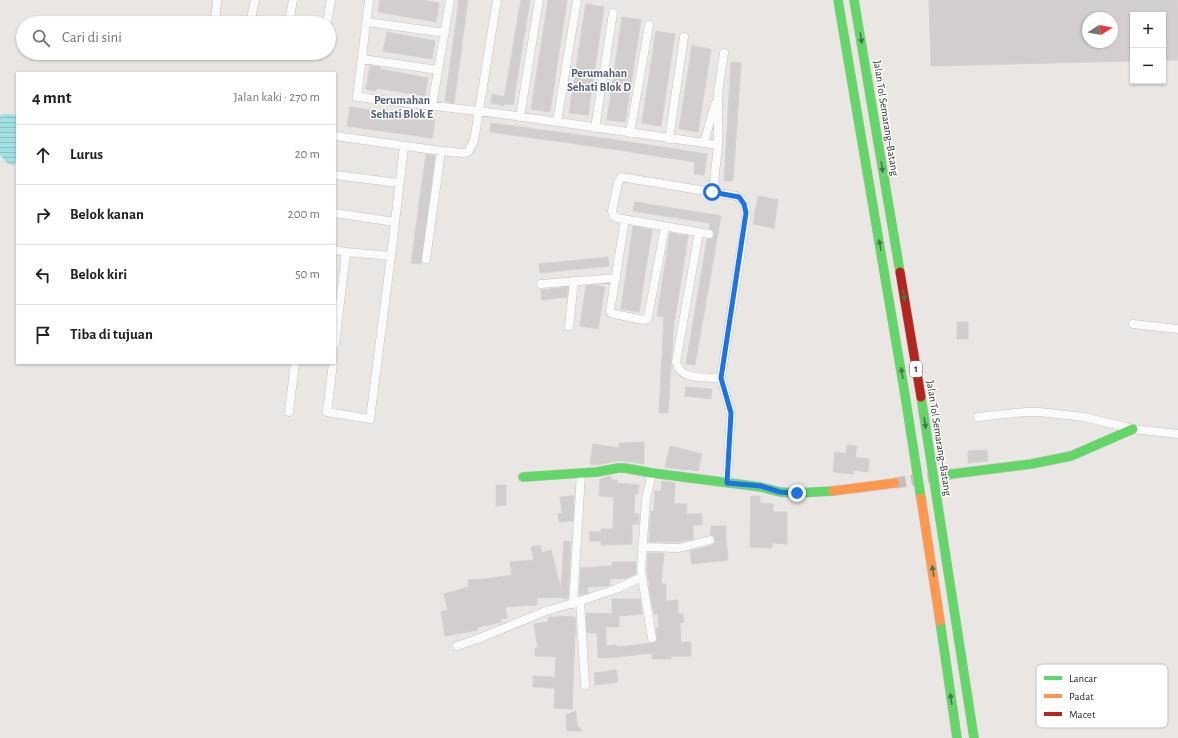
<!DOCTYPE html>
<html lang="id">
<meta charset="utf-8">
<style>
:root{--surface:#fff;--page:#f6f6f6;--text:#202124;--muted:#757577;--line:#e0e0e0}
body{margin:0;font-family:"Alegreya Sans",sans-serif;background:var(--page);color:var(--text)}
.controls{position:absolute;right:12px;top:12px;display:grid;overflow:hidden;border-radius:0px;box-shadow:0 1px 3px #0004}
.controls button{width:36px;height:36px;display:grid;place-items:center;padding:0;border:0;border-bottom:1px solid var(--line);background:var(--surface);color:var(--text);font:20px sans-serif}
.compass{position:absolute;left:1082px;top:12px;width:36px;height:36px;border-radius:50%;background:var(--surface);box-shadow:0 1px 3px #0004;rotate:79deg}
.stop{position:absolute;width:12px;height:12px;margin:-9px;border:3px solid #1a73e8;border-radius:50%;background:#fff}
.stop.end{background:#1a73e8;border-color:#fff;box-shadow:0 1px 4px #0008}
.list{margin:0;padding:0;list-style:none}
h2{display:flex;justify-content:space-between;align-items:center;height:52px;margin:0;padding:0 16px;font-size:17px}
h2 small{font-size:13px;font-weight:400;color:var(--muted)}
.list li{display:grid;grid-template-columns:26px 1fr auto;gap:12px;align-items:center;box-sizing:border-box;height:60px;padding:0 16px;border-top:1px solid var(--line)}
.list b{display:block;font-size:15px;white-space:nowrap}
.list em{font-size:13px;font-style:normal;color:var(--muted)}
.icon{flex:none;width:22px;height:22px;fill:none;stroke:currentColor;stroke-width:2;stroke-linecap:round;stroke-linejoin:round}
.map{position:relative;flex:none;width:1178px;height:738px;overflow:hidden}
.search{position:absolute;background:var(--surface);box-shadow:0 1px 3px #0004;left:16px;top:16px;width:320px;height:44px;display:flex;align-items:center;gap:10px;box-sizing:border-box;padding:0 14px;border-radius:22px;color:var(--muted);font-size:15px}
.panel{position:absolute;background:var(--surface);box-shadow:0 1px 3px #0004;left:16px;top:72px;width:320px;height:292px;border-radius:0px}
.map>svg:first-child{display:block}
.water{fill:url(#water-rules)}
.building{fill:#d1cecd;stroke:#d4d2d0;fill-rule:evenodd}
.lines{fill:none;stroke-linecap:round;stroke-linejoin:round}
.secondary-tunnel{stroke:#c3c1bf;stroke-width:11;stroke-dasharray:11 5.5;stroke-linecap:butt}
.street-casing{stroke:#c4c3c4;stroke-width:9}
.fast-casing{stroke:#c4c3c4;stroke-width:10}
.slow-casing{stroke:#c4c3c4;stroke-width:10}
.jam-casing{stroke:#c4c3c4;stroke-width:10}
.street{stroke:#fcfbfb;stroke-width:8}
.fast{stroke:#63d668;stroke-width:9}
.slow{stroke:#ff974d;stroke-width:9}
.jam{stroke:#b3261e;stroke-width:9}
.oneway{fill:#457948}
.route{stroke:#1a73e8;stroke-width:5}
.labels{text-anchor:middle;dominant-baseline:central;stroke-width:3;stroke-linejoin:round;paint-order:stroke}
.shield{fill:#fff;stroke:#6c6c6c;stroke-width:1}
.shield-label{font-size:10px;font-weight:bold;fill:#2d2d2d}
.street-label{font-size:11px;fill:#2d2d2d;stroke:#fff}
.neighbourhood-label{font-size:12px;font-weight:bold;fill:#526179;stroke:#fff}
.key{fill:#fff;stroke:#c0c0c0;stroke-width:1}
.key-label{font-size:11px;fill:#2d2d2d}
</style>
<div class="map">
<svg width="1178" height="738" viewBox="0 0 1178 738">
<defs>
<pattern id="water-rules" width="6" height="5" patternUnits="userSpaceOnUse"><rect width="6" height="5" fill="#a0e0e3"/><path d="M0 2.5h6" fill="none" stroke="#8ac0c3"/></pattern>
</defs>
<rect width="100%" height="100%" fill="#e9e6e4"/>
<path class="water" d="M2,114H7L17,115V159L14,166L7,163L0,155V116Z"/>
<path class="building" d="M380,0H421L439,3L436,22L378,12Z
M459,0H468L454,103L445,101Z
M521,0H530L513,105L504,104V106L491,103L492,94L505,97L504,99Z
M548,0H567L550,112L531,109Z
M929,0H1178V60H1163V15H1133V61L931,66ZM1088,18H1112V42H1088Z
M586,4L604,7L588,115L569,113Z
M622,17L641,20L625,122L607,120Z
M656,31L675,34L661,126L642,123Z
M387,32L435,41L432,59L383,51Z
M692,46L711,49L698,132L679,129Z
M731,62L741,63L733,181H724Z
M370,66L380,67V69L428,78L425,96L376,88V91L366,89Z
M350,107L435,120L432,138L347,126Z
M491,123L609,139L707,154L704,175L694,174L695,162L612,149L490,132Z
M426,154L435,156L421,264L411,263Z
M758,196L778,200L774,228L753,224Z
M635,202L721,216L695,365L686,364L707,239L713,238L714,235V232L709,228L710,223L633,211Z
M633,226L652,230L639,312L621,309Z
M670,233L688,236L675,319H674L668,413H659L664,317L657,316Z
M608,257L609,266L540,273L539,264Z
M595,285L605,287L598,329L580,326L586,286Z
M568,287L567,297L542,300L541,290Z
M957,322H968V339H957Z
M686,387L712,389L711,399L685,396Z
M644,442V464L625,461H617L597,465L590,464L593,444L619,448V443Z
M847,445L857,446L855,457L869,459L868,472L854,470L853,474L833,472L835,452L846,454Z
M670,446L702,454L698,471L687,469V470L665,467Z
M987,450L988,461L968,463V451Z
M611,476V480H617V483L639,485L638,494H635L634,514H639V524H632V544L601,545V541H590L589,532H601V529H613L614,497L599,496L600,479Z
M662,481L675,483L674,504H687L686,514H702V525H693V539L678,542H649L651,511H654L655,491H661Z
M496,485H506V505L496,506Z
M574,496L573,521L559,522L558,514L562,513L560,497Z
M751,496H760V503L773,504V512H787V544L772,543V548L750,547Z
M711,526H726V539L728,560L692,564L690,551L711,546L715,542L714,536L711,535Z
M564,541L571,542L568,599L561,598V597L537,598V605L505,607L507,618L501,619L502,622L478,627V630L445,636L441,612L448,610L444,594L469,587L468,580L476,579V580L512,575L510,562L534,560L531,547L540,545L542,553L551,550L561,589Z
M648,553H664L661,584H666V601L678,600V614H683L684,622L680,623L681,642H691V656H671V659H652V653L617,657L598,658L597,633H587L586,613L612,614V599H640L642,614L619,616V627H606V646L616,645L617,647L652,643L657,640L656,628H659L658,614H654L649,587V580H648L647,569Z
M612,562H636V574L627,578L610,579V585L606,586L587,587L588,593L579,595L581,568L612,566Z
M558,616L575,617L576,634H575L572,709L554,708L555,688L533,687V676L555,677L556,657L549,656H535V648H538L534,624L548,622V617H558Z
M616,670L618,682L595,685L594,673Z
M576,711L577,725L582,731H567L566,715Z"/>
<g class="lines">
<path class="secondary-tunnel" d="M895,483L952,474"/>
<defs>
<path id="street" d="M369,0L357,97L495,113L718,145L713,192
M215,22L217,0
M367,22L445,33
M250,23L255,0
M289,23L293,0
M327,23L331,0
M362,59L438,70
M432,106L450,0
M520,117L539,0
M557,122L577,0
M595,128L613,13
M630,133L649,25
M335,136L441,151L463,153L468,152L474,141L497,0
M669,139L684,37
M704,143L715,104
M718,145V93L724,53
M335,175L399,183
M335,213L395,222
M625,220L610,311L611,313L614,314L644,320L647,319L648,317L665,227
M699,232L676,362C680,381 706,377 721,378
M709,234L617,218L613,215L612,211L618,183L621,177L736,196C745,199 746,209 746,218L721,378L731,413L727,483
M335,250L346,252L335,344
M346,252L391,256
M426,259L441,151
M541,284L616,278
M1133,324L1178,329
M569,326L574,281
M333,363L327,412L370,419L391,256L404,146
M289,412L295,363
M978,417L1026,412H1039L1084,417L1133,429L1178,434
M652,473L646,499L641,569L642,577L652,638
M642,547L679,548L710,540
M580,601L585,685
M573,604L581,473
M457,646L480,638L546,611L580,601L616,589L642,577"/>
<path id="fast" d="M838,0L905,395L921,498
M854,0L900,272
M921,397L974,738
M952,474L1031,464L1071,456L1133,429
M523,477L597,472L618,468H625L652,473L761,487L780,492L797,493L833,491
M940,621L957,738"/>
<path id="slow" d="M833,491L895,483
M921,498L940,621"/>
<path id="jam" d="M900,272L921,397"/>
</defs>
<use href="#street" class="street-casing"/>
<use href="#fast" class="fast-casing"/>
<use href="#slow" class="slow-casing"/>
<use href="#jam" class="jam-casing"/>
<use href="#street" class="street"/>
<use href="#fast" class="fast"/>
<use href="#slow" class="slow"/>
<use href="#jam" class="jam"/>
</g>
<defs><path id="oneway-solid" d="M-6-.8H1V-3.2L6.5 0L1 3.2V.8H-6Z"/></defs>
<g class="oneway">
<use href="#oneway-solid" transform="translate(861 38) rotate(81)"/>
<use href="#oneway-solid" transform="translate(882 167) rotate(81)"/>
<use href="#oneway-solid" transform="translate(880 245) rotate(-100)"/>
<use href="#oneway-solid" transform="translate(904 295) rotate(81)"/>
<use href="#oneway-solid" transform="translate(902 373) rotate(-100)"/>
<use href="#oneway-solid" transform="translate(925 423) rotate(81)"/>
<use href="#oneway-solid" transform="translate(933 571) rotate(-99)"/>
<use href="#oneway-solid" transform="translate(951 699) rotate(-98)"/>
</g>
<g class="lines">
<path class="route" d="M712,192L739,197L744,204L746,213L721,378L731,413L727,483L761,486L780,492L797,493"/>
</g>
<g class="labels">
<rect class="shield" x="910" y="361" width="12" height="16" rx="3"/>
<g class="shield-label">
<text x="916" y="369">1</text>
</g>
<g class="street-label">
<text transform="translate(886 118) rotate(81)">Jalan Tol Semarang–Batang</text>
<text transform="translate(939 438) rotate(81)">Jalan Tol Semarang–Batang</text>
</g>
<g class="neighbourhood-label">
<text x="599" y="73">Perumahan<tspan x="599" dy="14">Sehati Blok D</tspan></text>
<text x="402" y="100">Perumahan<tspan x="402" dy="14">Sehati Blok E</tspan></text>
</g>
</g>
<rect x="1036" y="664" width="132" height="64" rx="6" class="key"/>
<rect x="1044" y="676" width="18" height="4" fill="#63d668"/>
<rect x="1044" y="694" width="18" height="4" fill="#ff974d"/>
<rect x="1044" y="712" width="18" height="4" fill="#b3261e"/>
<g class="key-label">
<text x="1069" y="682">Lancar</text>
<text x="1069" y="700">Padat</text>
<text x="1069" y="718">Macet</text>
</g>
</svg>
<div class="controls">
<button>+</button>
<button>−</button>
</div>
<svg class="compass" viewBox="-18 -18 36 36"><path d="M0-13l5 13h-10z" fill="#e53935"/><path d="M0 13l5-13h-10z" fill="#757577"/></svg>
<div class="stop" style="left:712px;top:192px"></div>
<div class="stop end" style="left:797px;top:493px"></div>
<div class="search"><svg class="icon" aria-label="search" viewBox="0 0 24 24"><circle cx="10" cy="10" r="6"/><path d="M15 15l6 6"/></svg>Cari di sini</div>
<section class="panel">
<h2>4 mnt<small>Jalan kaki · 270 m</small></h2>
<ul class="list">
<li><svg class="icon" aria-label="ahead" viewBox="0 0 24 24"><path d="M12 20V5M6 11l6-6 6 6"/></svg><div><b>Lurus</b></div><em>20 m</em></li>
<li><svg class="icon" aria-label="right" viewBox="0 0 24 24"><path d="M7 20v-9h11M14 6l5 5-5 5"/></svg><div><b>Belok kanan</b></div><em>200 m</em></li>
<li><svg class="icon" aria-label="left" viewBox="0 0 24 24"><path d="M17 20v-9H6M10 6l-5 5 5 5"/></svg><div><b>Belok kiri</b></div><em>50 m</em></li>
<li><svg class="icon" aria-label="arrive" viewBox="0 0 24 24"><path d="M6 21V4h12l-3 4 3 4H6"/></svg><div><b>Tiba di tujuan</b></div></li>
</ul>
</section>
</div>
